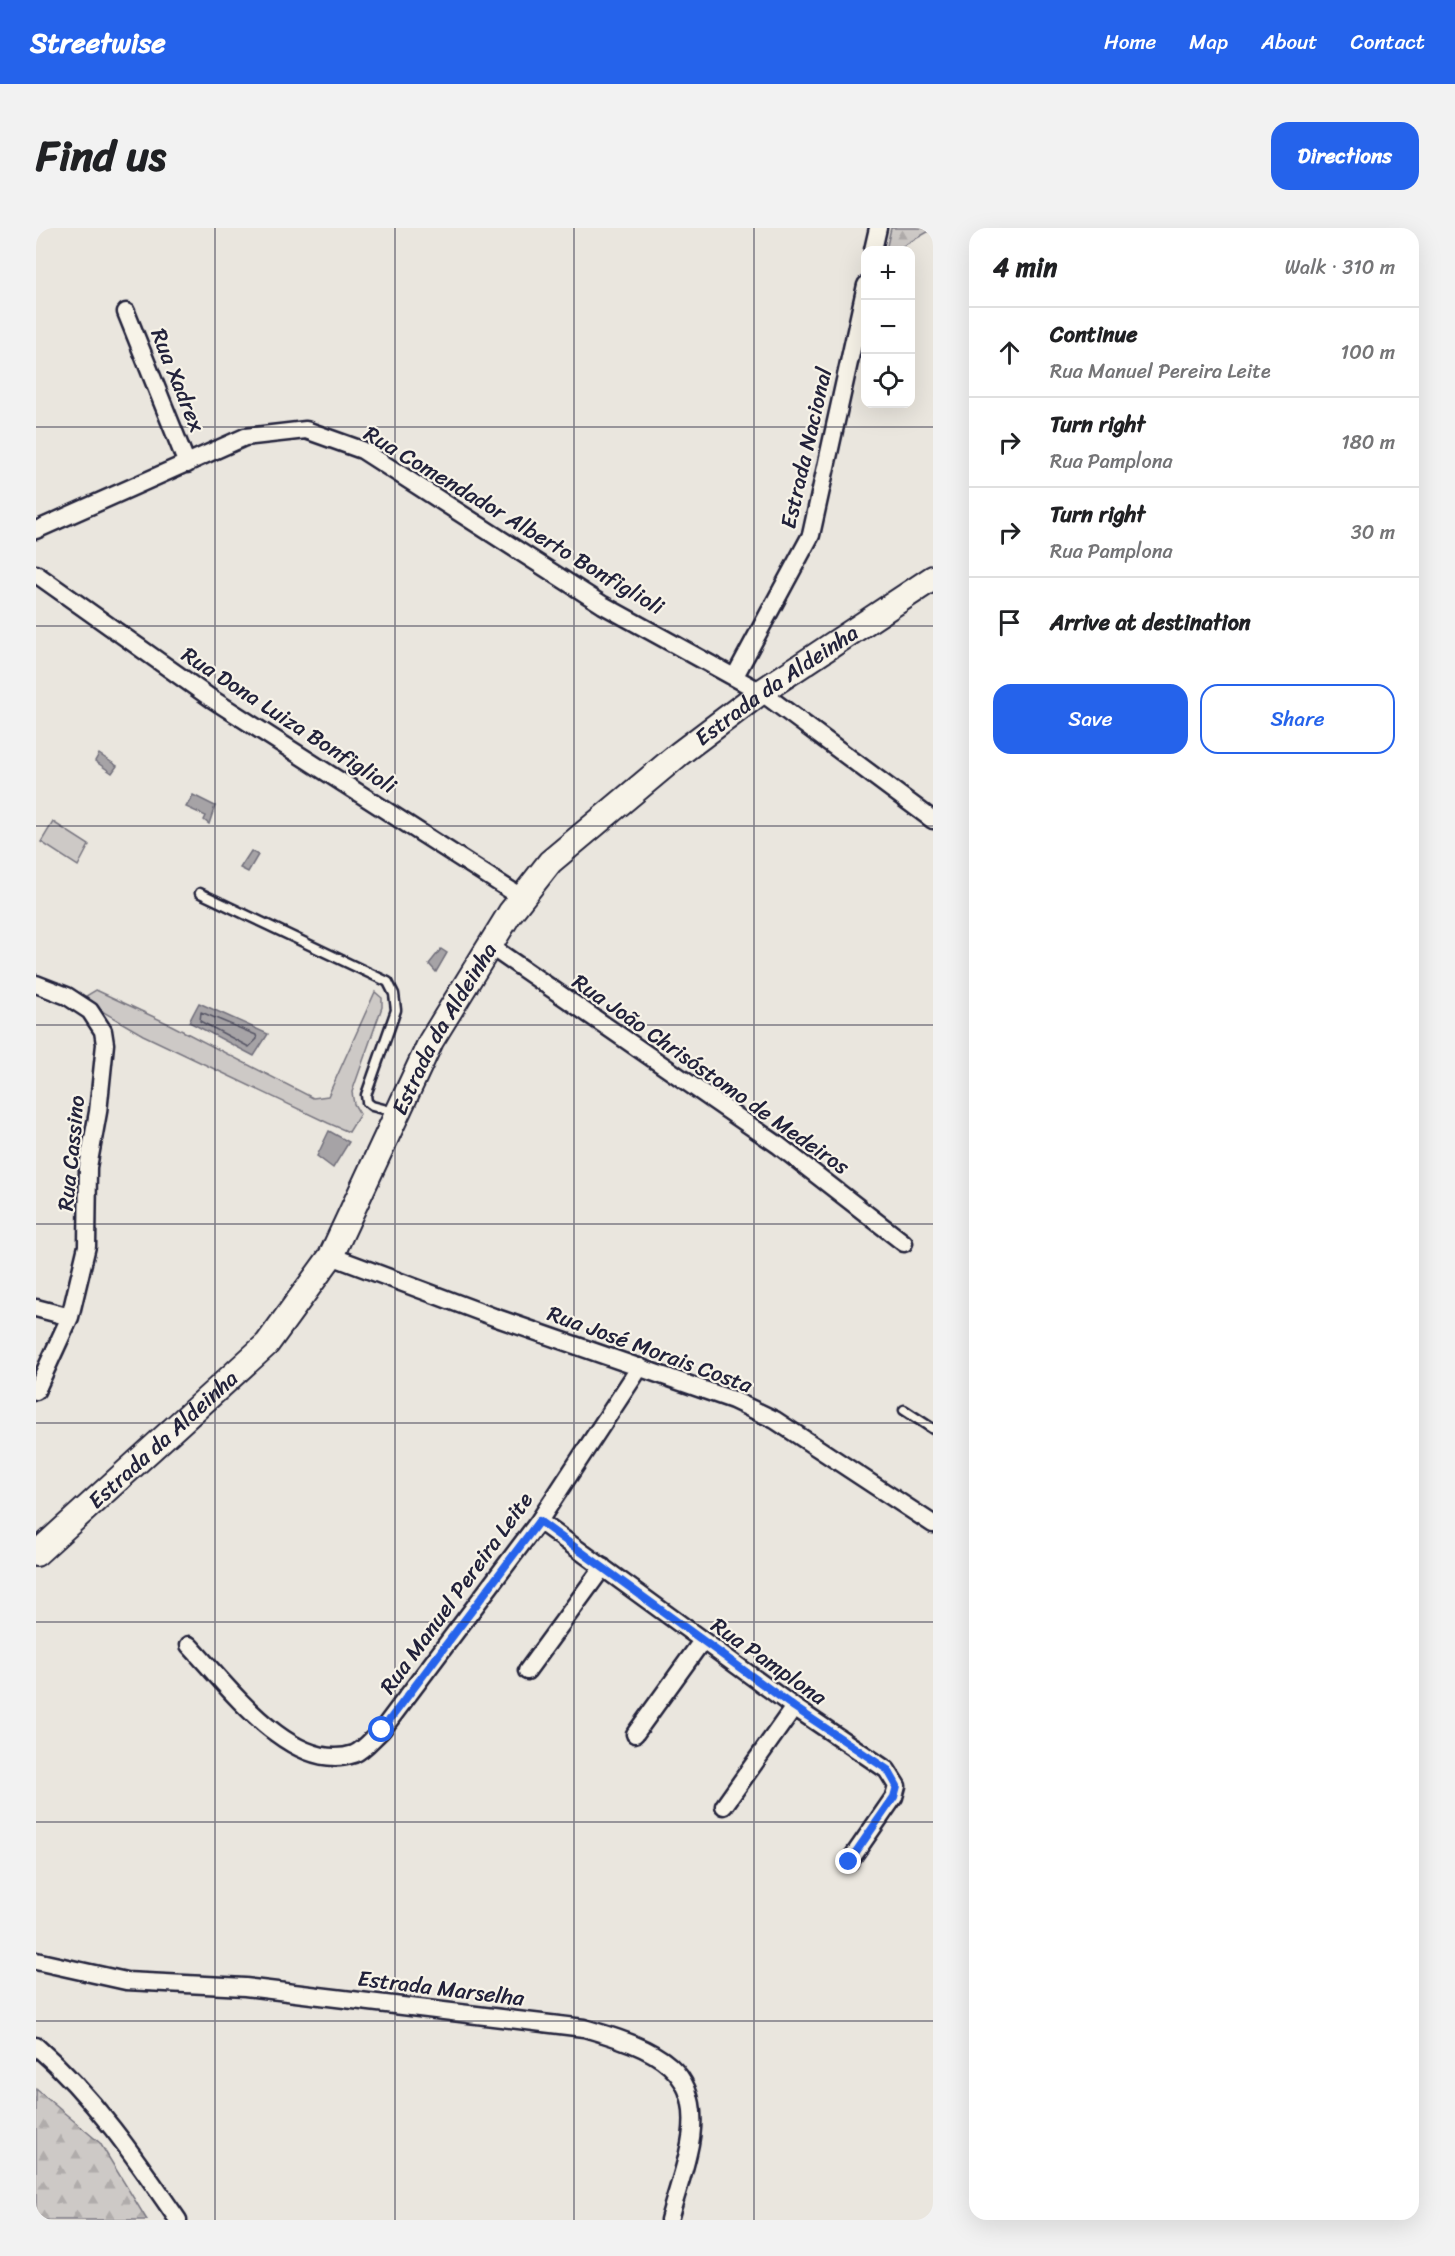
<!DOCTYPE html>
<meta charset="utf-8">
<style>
:root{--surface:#fff;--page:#f2f2f2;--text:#202124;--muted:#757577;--line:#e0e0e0;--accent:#2563eb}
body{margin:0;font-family:Sriracha,sans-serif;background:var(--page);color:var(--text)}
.controls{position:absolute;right:18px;top:18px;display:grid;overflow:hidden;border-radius:12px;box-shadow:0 6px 24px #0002}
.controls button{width:54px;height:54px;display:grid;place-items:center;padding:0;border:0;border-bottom:2px solid var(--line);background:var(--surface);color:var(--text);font:30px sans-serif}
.stop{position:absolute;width:18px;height:18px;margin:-14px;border:4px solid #2563eb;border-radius:50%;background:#fff}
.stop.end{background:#2563eb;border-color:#fff;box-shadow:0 2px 6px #0008}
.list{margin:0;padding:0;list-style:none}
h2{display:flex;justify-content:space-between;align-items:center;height:78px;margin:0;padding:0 24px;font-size:26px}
h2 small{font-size:20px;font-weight:400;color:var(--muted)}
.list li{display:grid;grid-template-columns:39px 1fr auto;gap:18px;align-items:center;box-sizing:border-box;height:90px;padding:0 24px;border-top:2px solid var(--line)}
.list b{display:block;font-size:22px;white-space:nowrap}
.list p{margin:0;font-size:20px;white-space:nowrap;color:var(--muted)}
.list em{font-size:20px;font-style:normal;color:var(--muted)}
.actions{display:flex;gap:12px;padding:18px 24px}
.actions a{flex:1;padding:14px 0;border:2px solid var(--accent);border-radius:18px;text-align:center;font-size:21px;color:var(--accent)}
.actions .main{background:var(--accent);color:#fff}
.icon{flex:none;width:33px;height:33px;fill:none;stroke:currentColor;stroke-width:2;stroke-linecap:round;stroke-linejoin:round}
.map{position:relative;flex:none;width:897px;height:1992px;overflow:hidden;border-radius:18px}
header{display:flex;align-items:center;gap:36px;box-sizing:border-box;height:84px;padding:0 30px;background:var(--accent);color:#fff}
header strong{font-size:28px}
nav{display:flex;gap:33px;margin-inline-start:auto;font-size:21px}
.intro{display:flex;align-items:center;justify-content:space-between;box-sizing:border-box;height:144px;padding:0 36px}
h1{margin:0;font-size:42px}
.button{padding:15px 27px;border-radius:18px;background:var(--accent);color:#fff;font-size:21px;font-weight:700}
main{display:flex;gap:36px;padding:0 36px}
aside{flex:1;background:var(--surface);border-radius:18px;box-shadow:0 6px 24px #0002}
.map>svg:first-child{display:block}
.forest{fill:url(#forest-firs);stroke:#787680;stroke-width:1.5}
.garden{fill:#cdc9c6;stroke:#787680;stroke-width:1.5}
.water{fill:#a6a3a6;stroke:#716f7b;stroke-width:1.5}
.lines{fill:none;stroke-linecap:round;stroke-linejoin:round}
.shore{stroke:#575666;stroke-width:1.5}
.lane-casing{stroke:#22223b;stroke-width:13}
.street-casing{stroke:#22223b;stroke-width:21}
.secondary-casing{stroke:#22223b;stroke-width:28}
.lane{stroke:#f7f3e8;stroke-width:8}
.street{stroke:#f7f3e8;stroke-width:16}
.secondary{stroke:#f7f3e8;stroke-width:24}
.route{stroke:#2563eb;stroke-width:8}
.grid{fill:none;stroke:#22223b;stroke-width:1.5;stroke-opacity:0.55}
.labels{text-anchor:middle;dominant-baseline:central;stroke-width:4.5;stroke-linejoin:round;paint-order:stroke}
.street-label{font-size:22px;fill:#22223b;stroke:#f7f3e8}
</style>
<header>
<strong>Streetwise</strong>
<nav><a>Home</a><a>Map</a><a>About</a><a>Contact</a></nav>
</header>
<div class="intro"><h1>Find us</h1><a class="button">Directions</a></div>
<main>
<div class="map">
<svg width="897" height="1992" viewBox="0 0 897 1992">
<defs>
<pattern id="forest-firs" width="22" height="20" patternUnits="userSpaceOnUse" patternTransform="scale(1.5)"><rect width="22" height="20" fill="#cdc9c6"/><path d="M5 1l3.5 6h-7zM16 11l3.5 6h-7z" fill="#b0acab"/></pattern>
</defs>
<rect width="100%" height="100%" fill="#eae6de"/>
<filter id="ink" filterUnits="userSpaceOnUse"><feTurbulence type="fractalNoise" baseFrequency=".0167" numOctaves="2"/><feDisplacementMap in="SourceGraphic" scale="12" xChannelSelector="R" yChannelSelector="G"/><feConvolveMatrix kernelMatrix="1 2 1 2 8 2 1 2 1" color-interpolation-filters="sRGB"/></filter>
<g filter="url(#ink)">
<path class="forest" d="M855,0H897V1L860,22H850Z
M0,1861L64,1915L111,1992H0Z"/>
<path class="garden" d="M17,594L53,617L42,638L5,614Z
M60,762L133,796L277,870L292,868L339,764L346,770V779L316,864L318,876L324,886L313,904L292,895L107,807L69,785L50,768Z"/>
<path class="water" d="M63,526L81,538L76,545L59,533Z
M157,567L179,578L173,596L168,592L170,588L150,579Z
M215,623L222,627L212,644L204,640Z
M405,721L411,725L400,744L393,736Z
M163,775L232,806L218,828L153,794Z
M293,903L313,914L297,940L281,928Z"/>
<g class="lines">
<path class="shore" d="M165,784L220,807L221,811L213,819L164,793Z"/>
<defs>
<path id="lane" d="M164,665L352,754L358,766L360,782L330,867L331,874L336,878L359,884
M868,1182L897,1201"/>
<path id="street" d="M837,22L842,0
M90,84L151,236
M0,302L209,209L270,202L326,222L567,377L725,464L897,592
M0,346L176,471L485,669
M699,448L775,307L830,57
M454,718L742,917L868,1015
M0,756L31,768L54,783L67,803L69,816L62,884L52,939L51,1018L34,1089L0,1163
M295,1028L458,1089L697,1172L739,1192L897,1296
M0,1080L34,1089
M503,1293L758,1479L851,1542L861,1558L858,1569L813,1634
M153,1417C191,1457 256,1547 318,1526C328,1522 338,1509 346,1502L503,1293L604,1139
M491,1443L567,1339
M599,1506L666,1413
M688,1578L758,1479
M0,1733L90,1753L209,1759L548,1800C617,1820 673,1839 652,1925C647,1948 639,1969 633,1992
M0,1818C57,1868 99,1929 142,1992"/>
<g id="secondary">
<path id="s1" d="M0,1326L231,1116L295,1028L395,813L474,685L514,634L643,526L725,464L897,350"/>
</g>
</defs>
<use href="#lane" class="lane-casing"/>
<use href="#street" class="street-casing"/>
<use href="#secondary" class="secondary-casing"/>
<use href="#lane" class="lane"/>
<use href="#street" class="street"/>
<use href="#secondary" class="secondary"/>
</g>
</g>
<g class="lines" filter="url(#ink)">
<path class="route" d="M346,1502L503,1293L758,1479L852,1542L861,1558L858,1569L813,1634"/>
</g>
<path class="grid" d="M179,0V1992M359,0V1992M538,0V1992M718,0V1992M0,199H897M0,398H897M0,598H897M0,797H897M0,996H897M0,1195H897M0,1394H897M0,1594H897M0,1793H897"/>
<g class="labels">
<g class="street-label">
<text transform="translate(142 152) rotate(68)">Rua Xadrex</text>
<text transform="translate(770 220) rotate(-77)">Estrada Nacional</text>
<text transform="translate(478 292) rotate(31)">Rua Comendador Alberto Bonfiglioli</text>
<text stroke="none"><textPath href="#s1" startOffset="1161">Estrada da Aldeinha</textPath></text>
<text transform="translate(253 492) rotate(33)">Rua Dona Luiza Bonfiglioli</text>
<text stroke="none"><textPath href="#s1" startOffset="675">Estrada da Aldeinha</textPath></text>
<text transform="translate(675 846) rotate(35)">Rua João Chrisóstomo de Medeiros</text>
<text transform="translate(35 925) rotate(-84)">Rua Cassino</text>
<text transform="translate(614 1121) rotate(20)">Rua José Morais Costa</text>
<text stroke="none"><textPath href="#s1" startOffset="171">Estrada da Aldeinha</textPath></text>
<text transform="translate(420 1365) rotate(-54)">Rua Manuel Pereira Leite</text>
<text transform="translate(733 1433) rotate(35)">Rua Pamplona</text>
<text transform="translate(405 1760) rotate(7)">Estrada Marselha</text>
</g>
</g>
</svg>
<div class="controls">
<button>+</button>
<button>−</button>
<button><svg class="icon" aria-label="locate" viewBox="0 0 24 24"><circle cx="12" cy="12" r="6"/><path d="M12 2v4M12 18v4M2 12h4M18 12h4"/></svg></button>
</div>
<div class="stop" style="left:346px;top:1502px"></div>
<div class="stop end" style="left:813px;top:1634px"></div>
</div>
<aside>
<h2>4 min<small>Walk · 310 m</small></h2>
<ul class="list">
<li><svg class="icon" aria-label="ahead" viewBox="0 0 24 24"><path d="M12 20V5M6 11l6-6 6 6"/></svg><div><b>Continue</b><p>Rua Manuel Pereira Leite</p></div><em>100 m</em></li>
<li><svg class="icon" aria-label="right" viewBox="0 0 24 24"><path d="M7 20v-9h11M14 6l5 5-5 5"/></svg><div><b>Turn right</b><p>Rua Pamplona</p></div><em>180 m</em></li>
<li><svg class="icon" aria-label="right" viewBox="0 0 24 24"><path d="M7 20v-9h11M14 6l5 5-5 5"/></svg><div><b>Turn right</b><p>Rua Pamplona</p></div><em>30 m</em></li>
<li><svg class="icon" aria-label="arrive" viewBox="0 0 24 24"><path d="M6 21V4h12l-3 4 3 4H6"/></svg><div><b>Arrive at destination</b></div></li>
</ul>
<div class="actions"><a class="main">Save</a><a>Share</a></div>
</aside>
</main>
